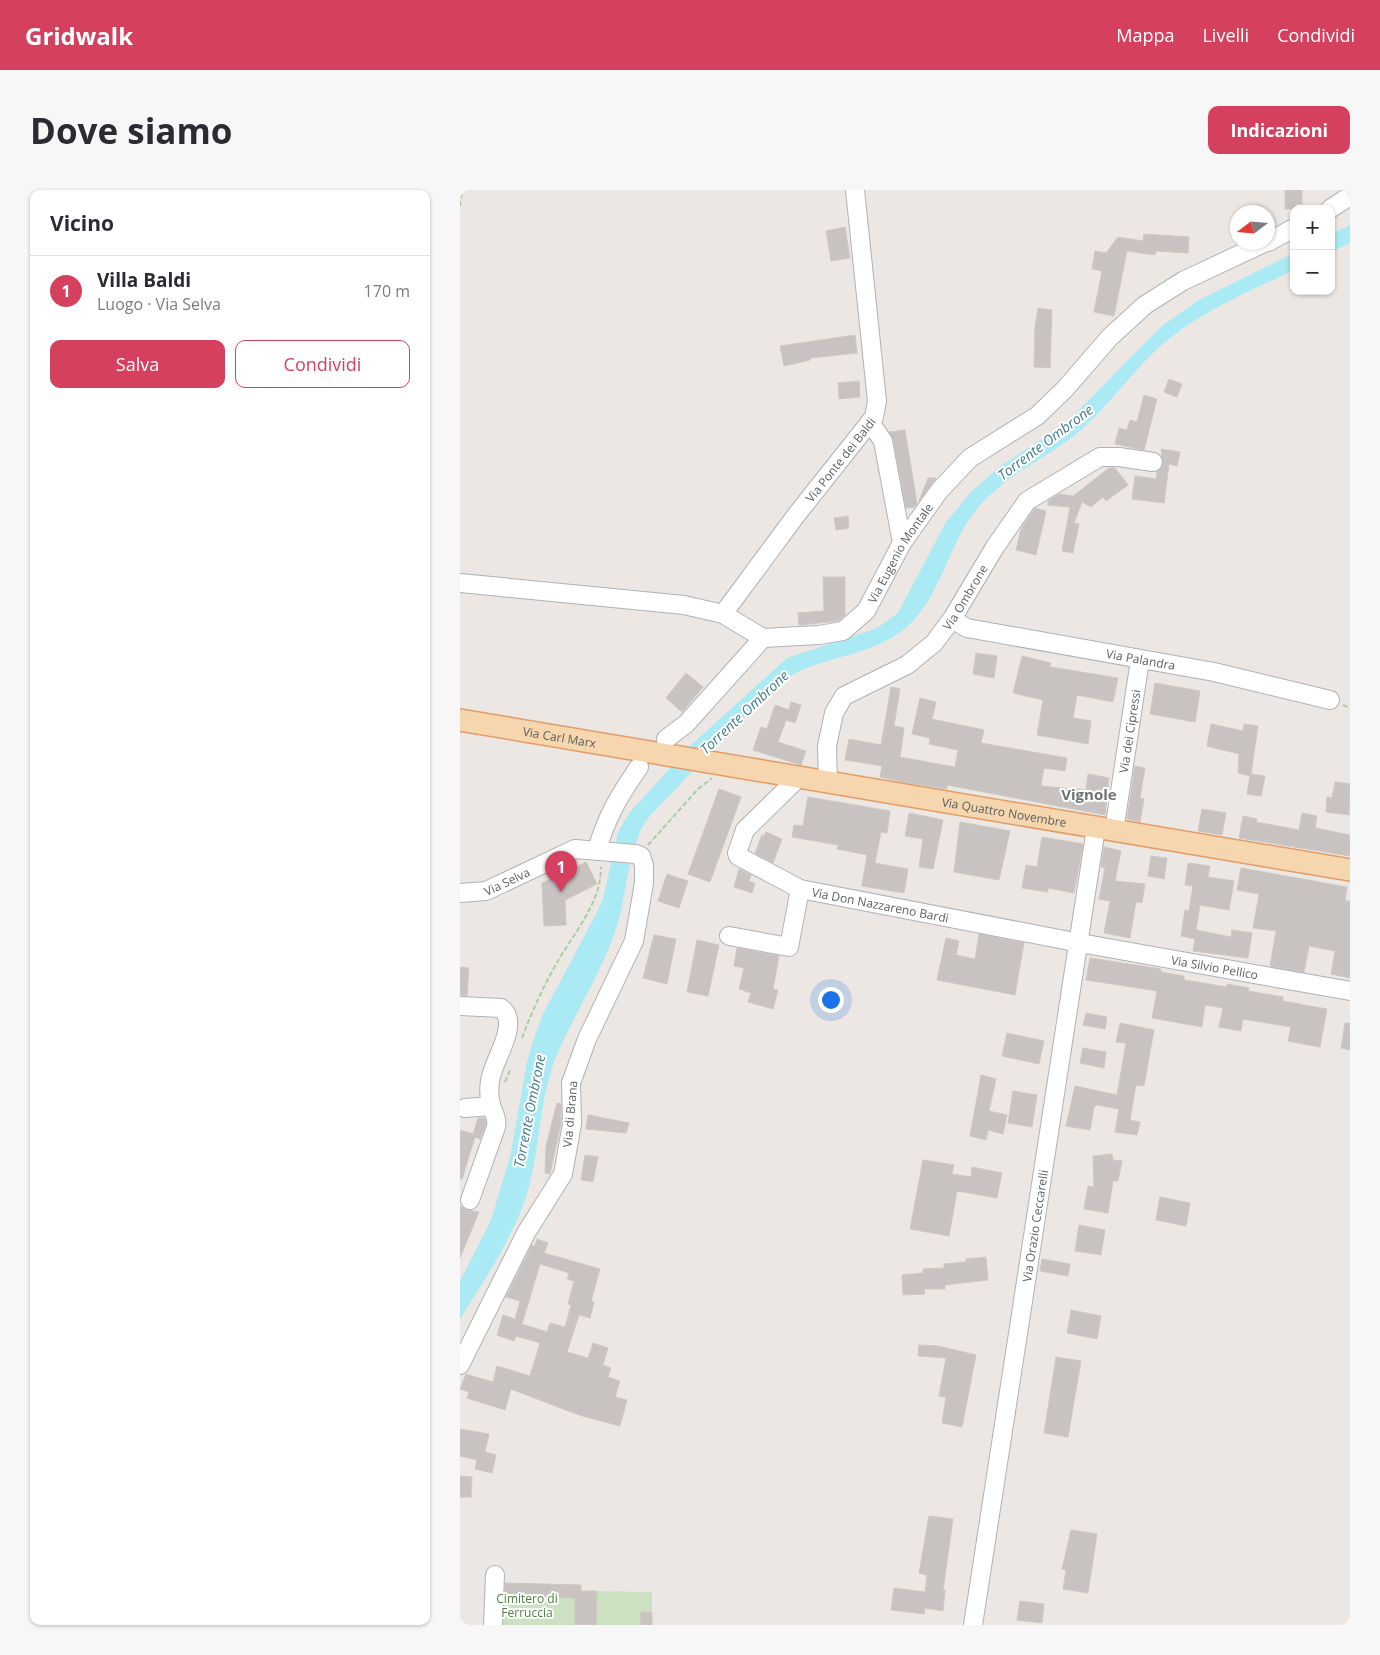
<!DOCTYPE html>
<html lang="it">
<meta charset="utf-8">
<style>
:root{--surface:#fff;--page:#f7f7f7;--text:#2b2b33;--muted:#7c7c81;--line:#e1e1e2;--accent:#d5405f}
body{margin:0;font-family:"Open Sans",sans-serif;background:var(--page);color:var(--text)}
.controls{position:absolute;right:15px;top:15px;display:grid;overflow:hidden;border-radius:10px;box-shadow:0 1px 4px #0004}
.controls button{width:45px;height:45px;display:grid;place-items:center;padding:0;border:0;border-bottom:1px solid var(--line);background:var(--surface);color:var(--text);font:25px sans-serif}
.compass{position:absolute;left:770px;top:15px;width:45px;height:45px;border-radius:50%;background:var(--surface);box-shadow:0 1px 4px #0004;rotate:254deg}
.you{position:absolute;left:370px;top:809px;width:18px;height:18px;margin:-12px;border:4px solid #fff;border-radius:50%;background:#1a73e8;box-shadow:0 0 0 8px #1a73e833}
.badge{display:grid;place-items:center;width:32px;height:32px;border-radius:50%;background:var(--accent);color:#fff;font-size:16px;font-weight:700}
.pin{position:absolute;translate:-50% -41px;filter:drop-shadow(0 1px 2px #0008)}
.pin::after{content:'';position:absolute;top:26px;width:18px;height:15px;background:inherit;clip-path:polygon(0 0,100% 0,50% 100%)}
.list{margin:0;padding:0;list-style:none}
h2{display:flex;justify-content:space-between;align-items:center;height:65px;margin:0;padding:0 20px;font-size:21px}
h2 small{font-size:16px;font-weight:400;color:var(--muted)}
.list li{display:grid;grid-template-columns:32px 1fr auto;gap:15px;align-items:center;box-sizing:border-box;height:70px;padding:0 20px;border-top:1px solid var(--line)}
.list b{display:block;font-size:19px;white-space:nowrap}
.list p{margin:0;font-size:16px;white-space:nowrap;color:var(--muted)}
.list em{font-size:16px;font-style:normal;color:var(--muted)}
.actions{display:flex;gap:10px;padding:15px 20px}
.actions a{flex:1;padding:11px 0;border:1px solid var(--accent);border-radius:10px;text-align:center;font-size:18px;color:var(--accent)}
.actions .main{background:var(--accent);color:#fff}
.map{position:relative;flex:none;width:890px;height:1435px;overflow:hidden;border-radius:10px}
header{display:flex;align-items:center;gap:30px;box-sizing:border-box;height:70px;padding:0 25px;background:var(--accent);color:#fff}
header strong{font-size:24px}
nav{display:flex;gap:28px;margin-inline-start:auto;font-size:18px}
.intro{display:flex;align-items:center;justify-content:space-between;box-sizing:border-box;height:120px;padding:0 30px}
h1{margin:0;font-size:35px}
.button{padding:12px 22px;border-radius:10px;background:var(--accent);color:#fff;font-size:18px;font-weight:700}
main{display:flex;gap:30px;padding:0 30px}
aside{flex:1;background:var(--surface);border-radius:10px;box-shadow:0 1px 4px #0004}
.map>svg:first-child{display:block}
.green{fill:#cbe1c2}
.water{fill:#aaeaf5}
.building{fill:#c8c2c0;stroke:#d0c8c2;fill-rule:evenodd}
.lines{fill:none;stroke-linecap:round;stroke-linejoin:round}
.minor-casing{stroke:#aeb2b4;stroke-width:20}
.major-casing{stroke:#e19c67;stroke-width:24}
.path{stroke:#a6cfa6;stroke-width:2;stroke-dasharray:5 2.5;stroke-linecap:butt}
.minor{stroke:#fff;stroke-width:18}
.major{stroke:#f6d6ae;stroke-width:21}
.labels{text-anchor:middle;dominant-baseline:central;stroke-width:4;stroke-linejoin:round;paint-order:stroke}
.street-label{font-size:12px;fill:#5b6062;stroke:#fff}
.park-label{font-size:12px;fill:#4d7e3e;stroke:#fff}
.water-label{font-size:14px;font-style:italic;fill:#407b8c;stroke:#fff}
.quarter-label{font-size:15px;font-weight:bold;fill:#6c7274;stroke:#fff}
</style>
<header>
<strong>Gridwalk</strong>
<nav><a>Mappa</a><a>Livelli</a><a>Condividi</a></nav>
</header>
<div class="intro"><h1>Dove siamo</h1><a class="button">Indicazioni</a></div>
<main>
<aside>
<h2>Vicino<small></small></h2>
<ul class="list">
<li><span class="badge">1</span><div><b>Villa Baldi</b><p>Luogo · Via Selva</p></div><em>170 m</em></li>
</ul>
<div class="actions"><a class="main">Salva</a><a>Condividi</a></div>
</aside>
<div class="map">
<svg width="890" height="1435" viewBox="0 0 890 1435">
<rect width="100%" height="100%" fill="#ece7e3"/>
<path class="green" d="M36,1393L121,1395V1401L192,1402V1435H35Z"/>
<path class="water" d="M890,35V53L871,62V44Z
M834,63V80C792,100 747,119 710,148C675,176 651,215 616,244C583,271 551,281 520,315C489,350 483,403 448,436C416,464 374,465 338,482C319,492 304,509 289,523C264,548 240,573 216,599C203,612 187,626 180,642C168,670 166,703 158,732C145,777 118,817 99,860C81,900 81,942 72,984C61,1037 28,1084 0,1129V1091L31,1030L50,967L67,872L74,848L83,824L136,724L143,709L158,642L163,633L170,622L232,554L327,468L417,438L438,423L486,332L512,301L538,278L606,233L702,136L737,111Z"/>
<path class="building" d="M825,0H842V14H836V19H825Z
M385,37L390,68L371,71L366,41Z
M684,44L729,47L728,63L696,61L695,65L667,61L654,126L634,122L642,81L632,79L635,61L646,63L658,47L683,51Z
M578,118L592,120L590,178L574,177L575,137Z
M395,145L397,163L350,168V170L324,176L320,156Z
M709,189L722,194L717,207L704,202Z
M399,191L400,207L379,209L378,193Z
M684,205L697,209L684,260L655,254L659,238L667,240L670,230L677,232Z
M445,240L457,314L454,317L446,318L433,249L429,242Z
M701,259L720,262L717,276L709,274L704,313L672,309L675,286L696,289L697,282L703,274Z
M649,278H655L668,295L646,311L643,307L631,317L622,312L614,333L619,334L613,363L602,361L610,317L588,315V311L599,304L613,306Z
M468,288H476L459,311Z
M575,318L586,321L576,365L556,360L561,339Z
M388,326L389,338L376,340L374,328Z
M363,387H385V425L378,431L339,435L338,423L364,421Z
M516,463L537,466L534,488L513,484Z
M562,466L591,473L590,477L658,488L653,512L617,505L613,528L631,531L628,554L577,545L583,510L553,503Z
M226,483L243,497L222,522L206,508Z
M695,493L740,501L735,532L690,524Z
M431,497L440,499L434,536L444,538L440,567L495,577L498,560L469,554L470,548L452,544L460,508L476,512L472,529L524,540L521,553L607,568L605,581L584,578L581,596L626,600L628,584L649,588L645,625L487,595V599L442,592L420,587L422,576L385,570L389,549L421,555Z
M331,512L341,515L335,533L326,530L318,552L346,561L341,575L293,560L301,537L307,539L315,515L329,520Z
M751,534L783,541L784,534L798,536L791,584L805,586L801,606L787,604L790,586L778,583L779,564L747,556Z
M675,576L685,578L680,608L684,609L680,632L667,629Z
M875,592L890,594L889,625L866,622L867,607L872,608Z
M259,599L281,607L250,692L228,684Z
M348,607L430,621L427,643L421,642L415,673L448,679L444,703L402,696L407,665L377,659L378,655L332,647L334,635L343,636Z
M742,619L766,623L762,645L738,641Z
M449,623L483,630L473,679L459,677L463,649L445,646Z
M842,623L857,626L855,638L890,645V666L779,648L783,626L797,629L796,632L839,640Z
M500,632L550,641L539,690L494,682Z
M306,642L322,649L313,673L295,663L302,645L304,646Z
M582,647L623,654L614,703L588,698V702L562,698L566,675L577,677Z
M644,657L661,661L655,691L685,694L682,713L676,712L670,748L644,743L650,711L639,709L645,678L641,677Z
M691,666L707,668L704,689L688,686Z
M126,672L137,694L105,710L106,735L84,736L82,693Z
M728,673L750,676L748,687L774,691L769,720L740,715L736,740L771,747L772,740L792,743L788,768L733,761L735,749L721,746L725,720L729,721L733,696L725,695Z
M781,678L887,697L885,711H890V788L871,784L875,761L849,756L844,782L810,776L816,741L793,738L799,704L777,700Z
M279,679L291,685L289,691L295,693L292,703L274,697Z
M207,684L228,691L219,718L198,711Z
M519,744L564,753L555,805L477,790L486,748L499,751L496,765L515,769Z
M194,745L216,749L207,794L183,788Z
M237,750L259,755L248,806L227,802Z
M277,758L319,766L313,799L318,800L313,819L288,812L291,803L279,799L284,778L274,776Z
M630,768L701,779V782L724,786V790L767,797V794L789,798L788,801L823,807V811L867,819L860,857L828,851L831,837L783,829L781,841L759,837L763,818L745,815L742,837L692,828L697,801L626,790Z
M0,777L9,778L7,806L0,805Z
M626,823L647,827L645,839L623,835Z
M660,833L694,840L684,896L676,895L670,930L680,932L677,945L655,942L659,919L637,915L634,917L630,940L606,936L615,896L657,905L666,853L656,852Z
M885,833H890V860L881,858Z
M547,843L584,851L579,874L542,866Z
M623,858L646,862L644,878L620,873Z
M521,885L536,889L529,921L547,925L543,944L528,940L526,950L510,946Z
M553,901L577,905L572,937L548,933Z
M97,913L101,914V933L90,984L85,983L86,956Z
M128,925L169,933L166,943L126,939Z
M18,928H25L26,935L20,949L15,947L2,989H0V940L13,944Z
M652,964L653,970L662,971L658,991H653L648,1023L624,1019L628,996L634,997L633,966Z
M125,965L138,967L133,992L121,990Z
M463,970L494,975L492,984L511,987L512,977L542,983L537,1008L497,1001L489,1046L450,1039Z
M700,1007L730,1013L726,1036L696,1030Z
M0,1016L7,1020L19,1022L0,1068Z
M619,1035L645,1040L641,1065L615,1061Z
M77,1049L88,1053L84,1063L140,1079L131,1111L134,1112L130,1128L119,1125L107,1162L128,1168L133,1153L148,1158L143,1175L151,1178L148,1187L160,1191L155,1207L167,1210L160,1236L119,1225L51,1199L45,1220L7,1208L9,1202L0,1199L6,1184L33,1192L37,1176L70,1186L80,1153L56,1146L54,1151L37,1145L43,1125L55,1129L60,1111L46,1107L72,1055L75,1056ZM80,1074L109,1083L107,1089L114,1091L108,1114L111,1115L105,1137L90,1133L87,1142L62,1134Z
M526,1067L528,1090L485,1095V1099H464L465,1104L443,1105L442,1085L463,1083V1079L484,1078V1074L506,1072V1069Z
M582,1069L610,1074L608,1086L580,1081Z
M611,1120L641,1126L637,1149L607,1143Z
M459,1155L478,1156L516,1165L502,1237L482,1233L486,1207L479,1206L486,1168L458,1166Z
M596,1167L621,1171L608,1247L584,1243Z
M0,1239L29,1244L25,1262L36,1265L32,1283L15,1279L17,1270L0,1266Z
M0,1286L12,1287L11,1307H0Z
M469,1326L493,1329L483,1400H485L483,1421L465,1418L464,1424L431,1420L434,1398L465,1402L467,1385L459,1383Z
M611,1340L637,1344L628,1403L603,1399L606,1380L602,1379Z
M45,1393L121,1395V1401H137L136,1435H115V1408L45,1406Z
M560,1411L584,1414L582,1433L557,1430Z
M181,1422L192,1423V1435H180Z"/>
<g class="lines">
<defs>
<g id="minor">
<path d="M870,19L890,6"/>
<path d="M808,52L834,38"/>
<path d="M410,232L423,251L442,353"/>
<path id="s1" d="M0,393L224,415L263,424L303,448L359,445L383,441L406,421L442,353L479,301L510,268L577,226L605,199L650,147L685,115L723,91L806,52"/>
<path id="s2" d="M263,424L337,324L414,227L417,211L395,0"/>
<path id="s3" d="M492,429L507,438L754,482L870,510"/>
<path d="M206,549L226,534L303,448"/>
<path d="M338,588L285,640L277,663L278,666L340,699"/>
<path id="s4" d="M368,593L367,556L374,523L384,506L447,475L474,453L492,429L535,357L567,311L640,267H659L693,272"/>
<path id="s5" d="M654,641L680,470"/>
<path d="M137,660C146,628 160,604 179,577"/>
<path id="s6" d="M0,703L26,701L115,659L176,664L181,666L184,675V693L174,751L127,849L111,893L112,934L103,984L66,1043L0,1175"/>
<path id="s7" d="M269,746L329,757L340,699L620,753L890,801"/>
<path d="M0,816L41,818C59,831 38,864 33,880C29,890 28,904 31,915C33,923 38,927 36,937L10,1010"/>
<path d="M5,918L31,916"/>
<path d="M33,1435L35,1385"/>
<path id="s8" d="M513,1435L636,638"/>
</g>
<g id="major">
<path id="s9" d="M0,530L890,680"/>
</g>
</defs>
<use href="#minor" class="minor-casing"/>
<use href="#major" class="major-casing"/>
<path class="path" d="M0,16L2,0
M883,515L890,518
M188,655L238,599L252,588
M62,848C72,821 84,795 98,771C115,741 141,713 141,677
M45,892L51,878"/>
<use href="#minor" class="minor"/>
<use href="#major" class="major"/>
</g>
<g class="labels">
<g class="street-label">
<text stroke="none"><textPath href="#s2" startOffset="194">Via Ponte dei Baldi</textPath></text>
<text stroke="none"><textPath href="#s1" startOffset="490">Via Eugenio Montale</textPath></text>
<text stroke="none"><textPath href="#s4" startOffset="251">Via Ombrone</textPath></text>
<text stroke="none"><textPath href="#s3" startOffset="194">Via Palandra</textPath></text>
<text stroke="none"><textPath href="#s5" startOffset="101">Via dei Cipressi</textPath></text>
<text stroke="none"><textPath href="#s9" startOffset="101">Via Carl Marx</textPath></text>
<text stroke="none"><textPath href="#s9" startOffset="552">Via Quattro Novembre</textPath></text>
<text stroke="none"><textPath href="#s6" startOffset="49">Via Selva</textPath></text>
<text stroke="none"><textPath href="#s7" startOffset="202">Via Don Nazzareno Bardi</textPath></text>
<text stroke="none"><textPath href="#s7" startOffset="542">Via Silvio Pellico</textPath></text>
<text transform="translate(110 924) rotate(-85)">Via di Brana</text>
<text stroke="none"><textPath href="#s8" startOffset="404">Via Orazio Ceccarelli</textPath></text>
</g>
<g class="park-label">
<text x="67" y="1408">Cimitero di<tspan x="67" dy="14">Ferruccia</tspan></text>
</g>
<g class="water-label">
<text transform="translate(585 252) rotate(-37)">Torrente Ombrone</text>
<text transform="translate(284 522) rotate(-43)">Torrente Ombrone</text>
<text transform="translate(69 921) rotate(-79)">Torrente Ombrone</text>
</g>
<g class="quarter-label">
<text x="629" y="604">Vignole</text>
</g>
</g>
</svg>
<div class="controls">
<button>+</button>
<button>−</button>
</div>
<svg class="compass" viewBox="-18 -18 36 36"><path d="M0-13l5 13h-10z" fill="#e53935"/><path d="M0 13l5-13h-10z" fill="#7c7c81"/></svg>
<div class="you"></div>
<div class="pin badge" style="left:101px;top:702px">1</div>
</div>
</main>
